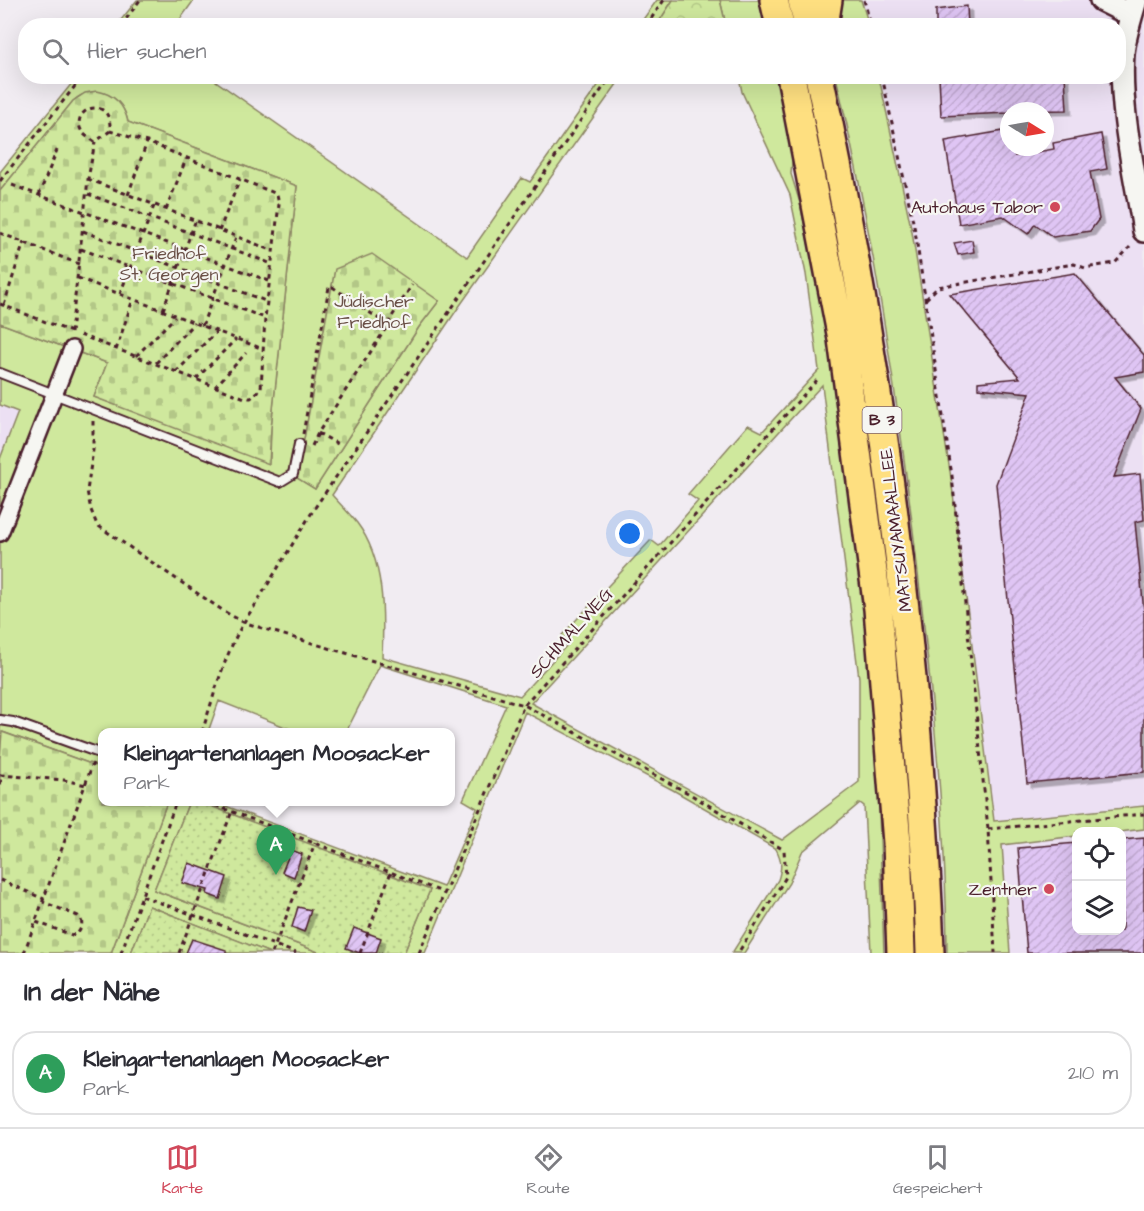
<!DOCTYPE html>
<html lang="de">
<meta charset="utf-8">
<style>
:root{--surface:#fff;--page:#f7f7f7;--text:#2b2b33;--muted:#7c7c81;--line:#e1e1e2;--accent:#d1495b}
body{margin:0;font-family:"Architects Daughter",sans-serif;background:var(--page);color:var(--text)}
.controls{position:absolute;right:18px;bottom:18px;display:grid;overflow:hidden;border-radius:12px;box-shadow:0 6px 24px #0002}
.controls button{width:54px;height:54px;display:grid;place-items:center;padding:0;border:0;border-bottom:2px solid var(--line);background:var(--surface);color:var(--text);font:30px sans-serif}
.compass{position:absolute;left:1000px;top:102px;width:54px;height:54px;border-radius:50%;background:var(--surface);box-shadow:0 6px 24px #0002;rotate:101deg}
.you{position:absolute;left:630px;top:534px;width:21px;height:21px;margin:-15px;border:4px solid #fff;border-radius:50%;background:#1a73e8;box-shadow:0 0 0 9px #1a73e833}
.badge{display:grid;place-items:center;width:39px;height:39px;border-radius:50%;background:var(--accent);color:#fff;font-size:20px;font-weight:700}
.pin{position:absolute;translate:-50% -50px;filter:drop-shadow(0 2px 3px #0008)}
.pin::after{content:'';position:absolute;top:32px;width:21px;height:18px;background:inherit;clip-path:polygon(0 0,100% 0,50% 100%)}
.popup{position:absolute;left:98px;top:728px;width:357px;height:78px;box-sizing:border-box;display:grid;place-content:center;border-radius:12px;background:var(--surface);filter:drop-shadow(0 2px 4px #0005);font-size:20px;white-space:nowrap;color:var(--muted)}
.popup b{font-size:22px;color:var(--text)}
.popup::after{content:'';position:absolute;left:50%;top:100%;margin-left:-12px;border:12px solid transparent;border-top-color:var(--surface)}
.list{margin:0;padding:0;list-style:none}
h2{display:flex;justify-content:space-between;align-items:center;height:78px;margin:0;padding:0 24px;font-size:26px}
h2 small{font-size:20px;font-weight:400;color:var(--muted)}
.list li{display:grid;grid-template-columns:39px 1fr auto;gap:18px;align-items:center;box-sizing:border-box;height:84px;margin:0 12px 12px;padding:0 12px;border:2px solid var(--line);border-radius:24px}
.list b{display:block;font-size:22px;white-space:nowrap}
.list p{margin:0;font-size:20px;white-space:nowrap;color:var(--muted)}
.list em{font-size:20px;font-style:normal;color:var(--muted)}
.icon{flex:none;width:33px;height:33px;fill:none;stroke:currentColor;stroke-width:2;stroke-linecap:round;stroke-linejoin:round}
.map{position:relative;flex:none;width:1144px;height:953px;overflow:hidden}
.search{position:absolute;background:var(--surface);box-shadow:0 6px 24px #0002;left:18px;right:18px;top:18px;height:66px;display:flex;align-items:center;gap:15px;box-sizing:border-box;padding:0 21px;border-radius:24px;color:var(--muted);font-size:22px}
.sheet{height:174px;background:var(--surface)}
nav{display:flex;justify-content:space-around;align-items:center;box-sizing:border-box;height:84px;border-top:2px solid var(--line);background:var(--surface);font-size:16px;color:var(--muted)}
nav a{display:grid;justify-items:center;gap:3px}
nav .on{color:var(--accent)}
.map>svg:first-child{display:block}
.built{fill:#ece0f3;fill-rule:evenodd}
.green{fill:#cfe89d;stroke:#8c8464;stroke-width:1.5;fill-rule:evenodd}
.forest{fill:url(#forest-crowns);stroke:#8c8464;stroke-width:1.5}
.cemetery{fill:url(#cemetery-stones);stroke:#8c8464;stroke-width:1.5}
.garden{fill:url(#garden-dots);stroke:#8c8464;stroke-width:1.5}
.building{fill:url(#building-hatch);stroke:#4a1f2b;stroke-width:1.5;filter:url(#shadow)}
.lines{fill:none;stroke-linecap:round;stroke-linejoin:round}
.lane-casing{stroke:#4a1f2b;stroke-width:12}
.street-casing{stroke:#4a1f2b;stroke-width:20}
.secondary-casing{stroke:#4a1f2b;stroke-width:26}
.highway-casing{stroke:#4a1f2b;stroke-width:32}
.path{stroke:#4a1f2b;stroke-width:3;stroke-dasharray:4.5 4.5;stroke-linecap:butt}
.lane{stroke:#f6f6f2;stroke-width:8}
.street{stroke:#f6f6f2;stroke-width:15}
.secondary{stroke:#f6f6f2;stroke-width:21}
.highway{stroke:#fedf80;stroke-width:27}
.poi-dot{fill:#d1495b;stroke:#f6f6f2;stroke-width:2}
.labels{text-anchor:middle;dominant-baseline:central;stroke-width:4.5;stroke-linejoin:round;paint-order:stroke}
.shield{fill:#f6f6f2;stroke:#7e6067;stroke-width:1.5}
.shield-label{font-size:16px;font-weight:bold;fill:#4a1f2b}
.poi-label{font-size:18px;fill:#4a1f2b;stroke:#f6f6f2;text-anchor:end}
.park-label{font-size:18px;fill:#6b5148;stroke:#f6f6f2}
.street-label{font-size:18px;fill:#4a1f2b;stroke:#f6f6f2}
</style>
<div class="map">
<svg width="1144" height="953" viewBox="0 0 1144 953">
<defs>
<pattern id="forest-crowns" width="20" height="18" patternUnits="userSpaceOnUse" patternTransform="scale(1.5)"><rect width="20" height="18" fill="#cfe89d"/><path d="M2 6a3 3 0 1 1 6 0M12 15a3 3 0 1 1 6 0" fill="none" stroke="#b3c787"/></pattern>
<pattern id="cemetery-stones" width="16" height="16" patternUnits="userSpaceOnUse" patternTransform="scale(1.5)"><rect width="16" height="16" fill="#cfe89d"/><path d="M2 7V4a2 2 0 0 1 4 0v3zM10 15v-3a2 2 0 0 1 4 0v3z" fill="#b3c787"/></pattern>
<pattern id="garden-dots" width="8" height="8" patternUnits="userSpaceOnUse" patternTransform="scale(1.5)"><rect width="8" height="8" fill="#cfe89d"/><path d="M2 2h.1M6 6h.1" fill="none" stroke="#b3c787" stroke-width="1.8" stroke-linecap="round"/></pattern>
<pattern id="building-hatch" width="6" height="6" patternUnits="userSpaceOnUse" patternTransform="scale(1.5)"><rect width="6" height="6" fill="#dfc5f4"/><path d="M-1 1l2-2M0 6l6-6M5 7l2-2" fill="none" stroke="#c1a9d1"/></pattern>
<filter id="shadow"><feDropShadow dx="4.5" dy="4.5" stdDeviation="0" flood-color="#0004"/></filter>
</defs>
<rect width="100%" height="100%" fill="#f1ecf2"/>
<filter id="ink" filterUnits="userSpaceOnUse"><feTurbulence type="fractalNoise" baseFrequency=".0167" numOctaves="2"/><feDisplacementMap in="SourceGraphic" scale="12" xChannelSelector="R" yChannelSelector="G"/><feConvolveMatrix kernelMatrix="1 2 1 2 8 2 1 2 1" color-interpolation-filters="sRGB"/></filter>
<g filter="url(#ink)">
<path class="built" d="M861,0H1144V806L994,822L951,478L912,232L879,77L1118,76V26L869,25ZM1009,111H1045V147H1009Z
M0,405L18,412L0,459Z
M1144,829V953H1010L1002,845L1076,836V930H1122V832L1119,831Z"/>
<path class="green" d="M137,0H194L176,25H117Z
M657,0H673L657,25H639Z
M720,0H760L766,25H726Z
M820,0H861L869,25H826Z
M77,77H210L467,257L522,178L530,182L604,77H622L456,311L332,495C340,504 349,513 357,523C385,560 384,613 382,657L520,696L568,644L562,635L651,540L659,546L698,501L688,494L748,425L762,432L819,370L806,274L790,195L742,92L739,77H779L794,137L791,174L800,203L830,347L852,503L876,724L884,953H871L864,806L860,803L802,852L789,883L744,953H732L778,880C782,868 782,860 776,849L673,790L525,712L425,953H404L430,890L200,802H215L443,887L477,808L463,800L506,705L380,665L346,732H298L219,701L208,732H102V768L3,732L0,758V459L18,412L0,405V323L107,363L94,397L270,458L271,428L297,186L128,122C123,95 94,82 73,101L0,191V172ZM335,270L439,301L419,327L315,489L297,478ZM822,385L859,678V782L782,840L531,703Z
M836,77H879L912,232L951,478L994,821L1144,806V829L1119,832H1076V836L1002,845L1010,953H947C946,832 934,711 920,591C901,419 876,245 836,77Z
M167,802H189L154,890L321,953H270L149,906L131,953H111Z"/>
<path class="forest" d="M673,0H720L726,25H657Z"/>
<path class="cemetery" d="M97,91C114,94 124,104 128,122L297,186L271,428L269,464L94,397L107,363L0,323V191L73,101L85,93Z
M372,254L439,301L419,327L315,489L297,478L335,269Z
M2,732L102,768V802H167L111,953H0V758Z"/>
<path class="garden" d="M189,802H200L430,890L404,953H321L154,890Z
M149,906L270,953H131Z"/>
<path class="building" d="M967,6L968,26H936V10Z
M939,76H1065L1067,110L1009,111V113L941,116Z
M1009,130V147H1014L1015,156L1054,149L1053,143L1101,134L1107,169L1090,172L1099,219L1090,231L1053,237L1035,224L1028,234L1003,216L959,224L945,141Z
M972,240L974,252L958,255L954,243Z
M1075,273L1144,355V372L1115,377L1141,409L1114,477L1140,474L1144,520L1135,522L1144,612V772L1027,783L996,484L1030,393L978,388V382L1020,378L950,294Z
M1144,838V953H1027L1018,848L1077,843V930H1122V840Z
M291,850L302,854L294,877L282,872Z
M189,863L227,877L220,899L207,894L208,890L182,883Z
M298,907L311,910L304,932L292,927Z
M354,928L381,938L376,953H360L346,948Z
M192,939L226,950V953H186Z"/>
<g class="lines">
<defs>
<path id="lane" d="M0,373L280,482L293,474L299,444
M0,720L13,722L102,754"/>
<path id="street" d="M0,533L72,349"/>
<path id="secondary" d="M1101,0L1131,15
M1136,0C1131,17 1125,35 1123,53C1119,112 1135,173 1144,231"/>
<path id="highway" d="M774,0L780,26
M802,0L808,26
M824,26L828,0
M791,76L842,339L878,609L897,843L901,953
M819,76C866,297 899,511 917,736C922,808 928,880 930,953"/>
</defs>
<use href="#lane" class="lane-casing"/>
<use href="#street" class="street-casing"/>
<use href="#secondary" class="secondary-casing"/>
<use href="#highway" class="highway-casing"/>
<path class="path" d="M864,0L871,26
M121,26L140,0
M646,26L664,0
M882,76L915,231L952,476L988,829L995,953
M95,142C90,138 84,136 81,130C70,108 112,94 110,130
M88,179L274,251
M0,181L83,76
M12,185L269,281
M88,194L272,264
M39,195L57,150
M128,195L147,142
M166,210L186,159
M83,231L268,302
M219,231L240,179
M0,233L79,264
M81,249L265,318
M78,278L263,349
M120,294L154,206
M926,299L938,287L1074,264L1085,268L1115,263L1130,247
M0,304L74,333
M4,305L24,242
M163,310L195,222
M202,326L236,237
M71,333L88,179L95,142L110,131
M80,335L245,398H251L261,389L265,318L279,204L277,194L147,142L110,131
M116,350L133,299
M136,356L175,317
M156,363L194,323
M176,372L217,331
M196,379L236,339
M215,387L246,353
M93,421V450L87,491L91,510L97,525L225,612L243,622L274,632L524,705L688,793L784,850L786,877L738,953
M318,433L338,444
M303,434L329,287L331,286L388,325
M312,446L318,433L388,325L391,318L412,285
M202,732C216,690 227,643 254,607L314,509L611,76
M0,775L64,780L86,785
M0,784L3,776
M207,802L445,893
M988,829L1144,814
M0,880L44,899
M142,896L296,953
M36,922L72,935L78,933C82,927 84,922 78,916L43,902
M24,953L93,763
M121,953L176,802
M179,953L232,811
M272,953L315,843
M360,953L391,872
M419,953L524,705L818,379"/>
<use href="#lane" class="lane"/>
<use href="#street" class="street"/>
<use href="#secondary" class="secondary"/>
<use href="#highway" class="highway"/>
</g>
</g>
<g class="poi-dot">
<circle cx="1055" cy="207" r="6"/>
<circle cx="1049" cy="889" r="6"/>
</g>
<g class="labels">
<rect class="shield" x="862.5" y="407" width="39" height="26" rx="4.5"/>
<g class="shield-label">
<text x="882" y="420">B 3</text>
</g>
<g class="poi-label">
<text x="1043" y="207">Autohaus Tabor</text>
<text x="1037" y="889">Zentner</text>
</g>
<g class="park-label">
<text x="169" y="253">Friedhof<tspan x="169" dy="21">St. Georgen</tspan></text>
<text x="374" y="301">Jüdischer<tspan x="374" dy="21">Friedhof</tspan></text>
</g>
<g class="street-label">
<text transform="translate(896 530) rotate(-97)">MATSUYAMAALLEE</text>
<text transform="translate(571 633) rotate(-48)">SCHMALWEG</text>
</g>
</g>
</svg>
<div class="controls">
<button><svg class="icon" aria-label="locate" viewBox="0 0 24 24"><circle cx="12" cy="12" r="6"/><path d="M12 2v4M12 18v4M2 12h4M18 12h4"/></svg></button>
<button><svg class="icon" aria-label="layers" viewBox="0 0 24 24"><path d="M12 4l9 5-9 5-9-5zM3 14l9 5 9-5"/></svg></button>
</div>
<svg class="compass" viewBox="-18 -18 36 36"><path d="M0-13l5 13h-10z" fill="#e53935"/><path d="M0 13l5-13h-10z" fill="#7c7c81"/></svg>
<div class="you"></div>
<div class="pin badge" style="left:276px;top:875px;background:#2e9e5b">A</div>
<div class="popup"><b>Kleingartenanlagen Moosacker</b>Park</div>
<div class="search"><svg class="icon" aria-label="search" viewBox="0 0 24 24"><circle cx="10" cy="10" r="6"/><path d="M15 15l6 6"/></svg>Hier suchen</div>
</div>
<section class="sheet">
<h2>In der Nähe<small></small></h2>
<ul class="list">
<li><span class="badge" style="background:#2e9e5b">A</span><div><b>Kleingartenanlagen Moosacker</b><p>Park</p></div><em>210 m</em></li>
</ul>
</section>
<nav>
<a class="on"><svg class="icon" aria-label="map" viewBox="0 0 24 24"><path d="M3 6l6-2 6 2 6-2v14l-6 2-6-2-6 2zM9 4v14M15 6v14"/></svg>Karte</a>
<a><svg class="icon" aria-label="directions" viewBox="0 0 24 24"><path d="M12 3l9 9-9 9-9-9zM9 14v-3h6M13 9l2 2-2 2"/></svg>Route</a>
<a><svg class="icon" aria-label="saved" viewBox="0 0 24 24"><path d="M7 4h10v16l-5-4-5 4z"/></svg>Gespeichert</a>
</nav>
